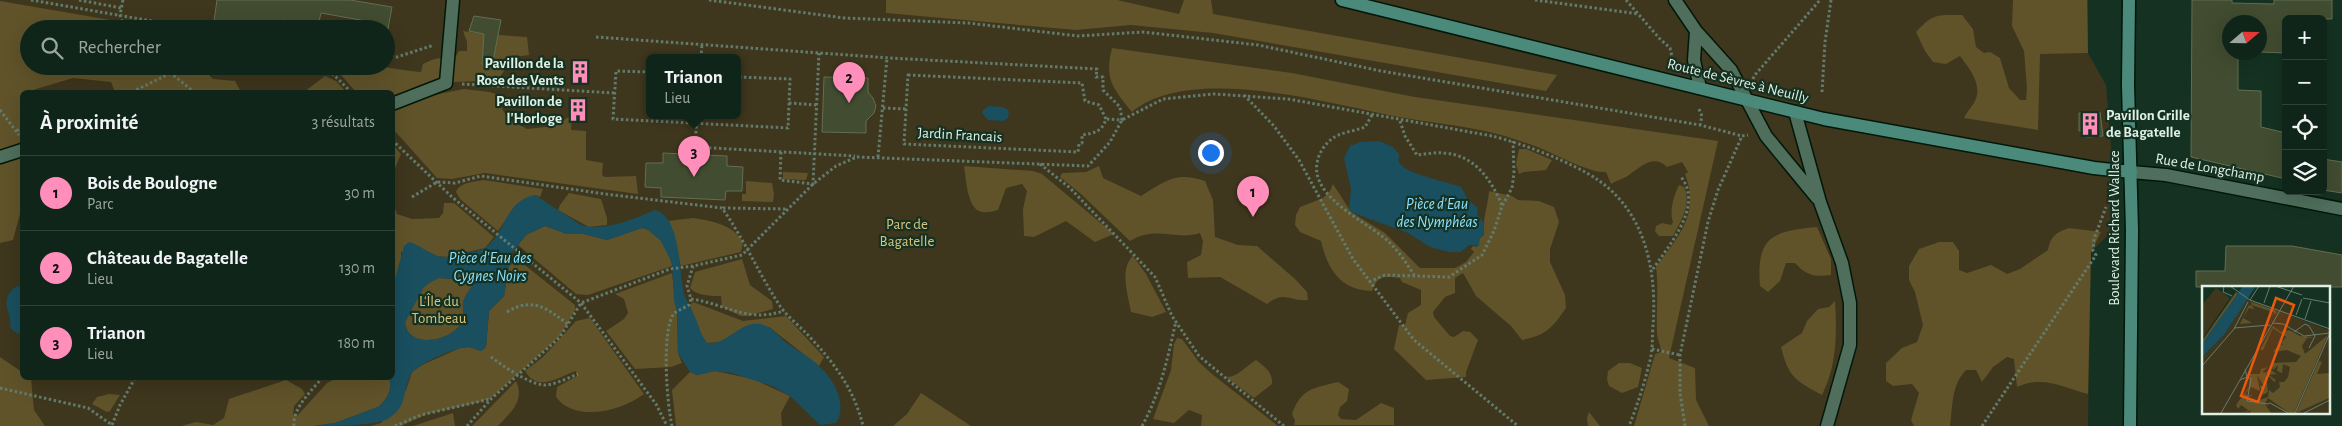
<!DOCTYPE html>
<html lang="fr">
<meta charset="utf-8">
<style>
:root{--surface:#0f2519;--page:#1d3126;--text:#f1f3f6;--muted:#9ba5a2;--line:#2f4238;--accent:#ff8eba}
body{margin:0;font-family:"Alegreya Sans",sans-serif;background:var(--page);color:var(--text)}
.controls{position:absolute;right:15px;top:15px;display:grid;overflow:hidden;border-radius:8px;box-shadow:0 5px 20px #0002}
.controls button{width:45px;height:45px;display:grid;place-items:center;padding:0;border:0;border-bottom:1px solid var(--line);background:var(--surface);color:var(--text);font:25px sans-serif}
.compass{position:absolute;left:2222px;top:15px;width:45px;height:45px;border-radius:50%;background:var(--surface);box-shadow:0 5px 20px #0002;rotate:70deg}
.you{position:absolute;left:1210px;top:152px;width:18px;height:18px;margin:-12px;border:4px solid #fff;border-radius:50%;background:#1a73e8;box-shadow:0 0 0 8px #1a73e833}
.badge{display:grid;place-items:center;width:32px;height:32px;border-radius:50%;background:var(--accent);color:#111;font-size:16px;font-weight:700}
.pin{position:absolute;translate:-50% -41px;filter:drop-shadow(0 1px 2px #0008)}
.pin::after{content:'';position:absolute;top:26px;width:18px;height:15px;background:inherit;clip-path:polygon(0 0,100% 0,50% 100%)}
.popup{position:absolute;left:646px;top:54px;width:95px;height:65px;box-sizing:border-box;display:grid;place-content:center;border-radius:8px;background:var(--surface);filter:drop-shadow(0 1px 4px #0005);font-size:16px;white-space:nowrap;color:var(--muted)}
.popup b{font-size:19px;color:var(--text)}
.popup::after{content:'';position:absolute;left:50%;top:100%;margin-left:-10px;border:10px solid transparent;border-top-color:var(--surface)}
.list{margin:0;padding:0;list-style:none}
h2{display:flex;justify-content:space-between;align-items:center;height:65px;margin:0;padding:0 20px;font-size:21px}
h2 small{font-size:16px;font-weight:400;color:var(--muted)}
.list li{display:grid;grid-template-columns:32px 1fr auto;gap:15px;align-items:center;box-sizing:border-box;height:75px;padding:0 20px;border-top:1px solid var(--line)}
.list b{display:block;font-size:19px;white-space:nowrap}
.list p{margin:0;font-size:16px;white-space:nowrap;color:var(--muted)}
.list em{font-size:16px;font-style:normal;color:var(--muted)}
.icon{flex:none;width:28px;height:28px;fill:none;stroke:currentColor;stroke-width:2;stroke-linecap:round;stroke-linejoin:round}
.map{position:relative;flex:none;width:2342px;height:426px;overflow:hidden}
.search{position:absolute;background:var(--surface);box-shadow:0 5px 20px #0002;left:20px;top:20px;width:375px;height:55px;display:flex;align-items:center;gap:12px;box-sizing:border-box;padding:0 18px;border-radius:28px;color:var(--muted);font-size:19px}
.panel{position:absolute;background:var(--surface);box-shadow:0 5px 20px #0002;left:20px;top:90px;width:375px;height:290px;border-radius:8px}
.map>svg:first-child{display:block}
.green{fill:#3e361d;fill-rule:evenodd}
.forest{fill:#60532a}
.water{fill:#194f5f;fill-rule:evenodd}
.building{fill:#414c30;stroke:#636e51}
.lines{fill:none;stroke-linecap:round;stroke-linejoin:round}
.street-casing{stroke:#00180a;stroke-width:15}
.secondary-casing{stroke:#00180a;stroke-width:15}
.path{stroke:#637b6d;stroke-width:3;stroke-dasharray:2.5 2.5;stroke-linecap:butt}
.street{stroke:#4f6e5b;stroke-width:12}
.secondary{stroke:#4b8a7b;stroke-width:12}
.labels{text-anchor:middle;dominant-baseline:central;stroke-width:4.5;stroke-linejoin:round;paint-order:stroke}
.poi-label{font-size:15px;font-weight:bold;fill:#dff0e5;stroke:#143121;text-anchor:end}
.street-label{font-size:15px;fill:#dff0e5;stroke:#143121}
.park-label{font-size:15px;fill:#d9c47f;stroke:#143121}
.water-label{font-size:16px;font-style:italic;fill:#8ce1fe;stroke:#143121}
.inset-road{fill:none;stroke:#657d6f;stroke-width:1}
.view{fill:#e8590c;fill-opacity:0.15;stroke:#e8590c;stroke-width:2.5}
.inset-edge{fill:none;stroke:#dff0e5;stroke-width:2.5}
</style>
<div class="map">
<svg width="2342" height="426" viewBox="0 0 2342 426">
<rect width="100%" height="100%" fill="#143121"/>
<path class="green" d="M0,0H2088V53L2106,85L2115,195L2114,229L2091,252L2088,426H0ZM29,29H386V66H29ZM650,58H738V116H650ZM22,92H392V378H22Z"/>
<path class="forest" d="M886,0H1117L1179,14L1184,0H1211L1213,14L1557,75L1546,91L1213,33L1131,25L1076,30L886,13Z
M2013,0H2087L2088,53L2040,54L2038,130L1964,118C1967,111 1972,107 1975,101C1983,85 1969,68 1960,56L1946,64L1933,62L1925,51L1916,32C1933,13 1938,15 1962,15L1973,29L1976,47L1984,53L1990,52L2000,58L2009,88L2020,100H2026L2027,88L2024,51L2012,26Z
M0,1L163,29H29V66H200L213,79L235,81L241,92H115L111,82L73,78L33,90L34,92H22L21,210L13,240L0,243Z
M463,31L484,34L497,42L498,35L527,37L529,55L513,57L498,80L455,82L393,98L392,92H356L334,67C358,60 395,70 421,72L423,64C434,58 444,57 456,56L459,51H467V42Z
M1112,48L1292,73L1415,97L1718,141L1669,358L1695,368L1696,400L1709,426H1634L1655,354L1661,352C1661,346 1657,339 1657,333C1656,310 1659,289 1656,267C1679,236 1700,214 1685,174L1688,172L1682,162L1667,167C1653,154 1642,166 1629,175C1624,179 1617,180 1611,184L1606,172C1589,174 1549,150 1529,144C1514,139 1500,134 1485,131C1457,125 1427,122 1399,117C1331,104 1190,63 1132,112C1113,88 1104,80 1112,48Z
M325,76L336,81L346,92H304Z
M464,89L490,92L496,94L502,109L510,120L527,129L554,126L572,115L571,130L586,131V160L603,163L602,175L605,177L636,176L638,194L485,173L452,179L437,178L393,129V110L429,96Z
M393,145L401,154L393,173Z
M1519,149H1526L1552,160L1546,170L1524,172L1519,174L1516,164Z
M964,166L1033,171L1042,174L1114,234L1095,242L1066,221L1034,237L1024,236L1023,209L1027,191L1022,184L1006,188L998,210C994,211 987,213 982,212C967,210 966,178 964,166Z
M1099,166L1103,178L1141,196C1165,181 1176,171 1205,181L1213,200L1215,237L1238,245L1257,246L1295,279L1307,292L1308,300C1290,302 1285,290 1267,304L1220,277L1188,278L1187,262L1201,255L1203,241L1200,233C1175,241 1157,225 1130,241L1081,194L1060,177L1062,173L1086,172Z
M783,172L808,173L806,180H803L783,179Z
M484,180L543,189L540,197L535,195L511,212L498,231L460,199L456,192C460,182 474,182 484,180Z
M746,181L772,183L774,194L773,202L742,201V194H746Z
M1333,184L1351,212L1385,233L1420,268H1455L1466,262L1474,252L1471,249L1473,246L1477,247L1480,238L1484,235C1482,220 1488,206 1489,191L1512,196L1518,200L1539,201L1554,207L1559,222L1550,249V262L1565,295L1566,308C1552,328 1547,335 1522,340L1511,326L1476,296L1463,273L1455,278V293L1445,297L1433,312L1434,317L1450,336L1454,337L1463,331L1470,332L1478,340L1466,372V377L1426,380L1394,349L1399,325H1405L1408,313L1421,305V290L1402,282L1400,278C1383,276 1378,275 1372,291C1341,290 1328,271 1321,241L1300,232L1295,225L1296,215L1300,207L1323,198L1330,191Z
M1679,185L1684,187C1692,204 1681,221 1673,236H1659L1655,231L1656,226L1662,223L1671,225L1673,222C1669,211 1674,195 1679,185Z
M569,193L601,199L607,218V225L589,227L558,210L560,205Z
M393,203L397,214L412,219L439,218L443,213L444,203H454L494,237L485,248L447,257L437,256L429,252H401V259L393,287Z
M693,218C712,221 732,224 743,242L741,252L681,266L668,221Z
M545,226L567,234H584L607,240L642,228C658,231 670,251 672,266L588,295L576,294L518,245L526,235Z
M1817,227L1831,259V275C1814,277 1807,276 1795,263H1786L1780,281L1768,292L1760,286C1756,237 1772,231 1817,227Z
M2069,228L2101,232L2091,252L2088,394C2063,387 2042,375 2017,387L2014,359L2007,357L1993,367L1982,382L1976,370H1966C1951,386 1953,405 1950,426H1914L1911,420L1919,393L1912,384L1893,386L1886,381V363L1902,348L1917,342L1923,325L1915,292L1909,280V266L1919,249L1939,242H1953L1959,251V270L1967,273L1991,265L2007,274L2020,269L2048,250C2051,236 2055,233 2069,228Z
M511,254L575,305V310L560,336L491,398L480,402L427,414L401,426H371L381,423L406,390L412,372L422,365L460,348L469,347L481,351L486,347L489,311L504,296Z
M1133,256L1146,274L1166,312L1152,317L1131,312C1128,295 1119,269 1133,256Z
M742,259L750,285L772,301L773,309L747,316H741L722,307L721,296C711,296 697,296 690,288L695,272Z
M672,273L677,312L678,353L682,363L671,367L635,369L606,331L624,319L628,313L624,299L615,294Z
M460,274L472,276L475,282C471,288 465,295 463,302C462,310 466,317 460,325C449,342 407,349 405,322L423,288L429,283L438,278L454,279Z
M1835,301C1837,334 1837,365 1822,395C1796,381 1788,377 1781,347L1802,333L1807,321L1818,309L1829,307Z
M693,302L743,321L786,316L824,357L819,366L769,327H744L720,342L707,343L701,335L690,306Z
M590,318L644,394C622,411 575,423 556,397L557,387L577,376L576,371C558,377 538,393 525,371L543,357L576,321Z
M1177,338L1182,339L1199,362L1212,374L1278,426H1201L1202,415L1189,410L1174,423L1153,419L1171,370L1174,344Z
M0,357L22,372V378H31L34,410L45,426H0Z
M1256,360C1265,367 1273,372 1272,384L1254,398L1226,377C1237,378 1247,365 1256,360Z
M1619,363H1630L1642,368L1638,387L1622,393L1609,386L1607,379L1608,371Z
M715,371L753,379L790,396L781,413L782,426H676L672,390L690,372L697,375Z
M337,378H389C393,388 387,400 378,407L335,423L314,426H181L196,422L213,425L224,418L229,399L286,380L302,389L305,394L294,406L293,415L297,416L327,383Z
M516,381C525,401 511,412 498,426H472Z
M1338,382L1349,389L1347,401L1340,407L1338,415L1341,419L1356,420L1381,403L1394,408V425H1294L1295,421L1292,414C1301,388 1314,388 1338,382Z
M921,393L971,426H893L907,414Z
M109,394L120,395L110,411L107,412L92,404L97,397Z
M1589,412L1600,426H1588L1587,418Z
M453,413L455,426H413Z"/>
<path class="water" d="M989,106L1003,107L1009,111L1008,118L1003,121L988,120L982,113L983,110Z
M1379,141L1393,147L1399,154C1399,156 1398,159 1399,162C1402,173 1448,182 1461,187L1469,201L1477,207V214L1483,222L1484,235L1480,238L1479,246L1469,245L1461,252H1449L1430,247L1408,233L1351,212L1349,210L1351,189L1344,158L1350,146L1360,142Z
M535,195L581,225C605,232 633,219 655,210C681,216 679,273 684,294C686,301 691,308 694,315C699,325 700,334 707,343C727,346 740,321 760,324C772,326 778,336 788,344C798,351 810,357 819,366C834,379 848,405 836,423L820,425L790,396L772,386L732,373L715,371L697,375L690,372L678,353L677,312L674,301L672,263L661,241L647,229L642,228L607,240L584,234H567L545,226L526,235L511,254L504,296L489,311L486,347L481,351C477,350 473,348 470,347C458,346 417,364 411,374C401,393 409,407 386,420C366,426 336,426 314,426L335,423L378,407C387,400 393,388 389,378H392L393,287L404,246L409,242C420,245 427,252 437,256C445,259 452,255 460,253C469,251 478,253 486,247C507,232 504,201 535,195ZM460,274L472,276L474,282C471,289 465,295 463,302C462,310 466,317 460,325C449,342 407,349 405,322L423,288L429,283L438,278L454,279Z
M17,286L22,287V346L20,334C5,328 13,326 9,315C5,302 5,294 17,286Z"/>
<path class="building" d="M217,0H350L392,7L388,29H364L366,21L321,13L318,26L284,20L282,29H264L214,21Z
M2192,0H2232V3L2274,4V0H2332V19H2286V53L2260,52V22H2230V52H2238V90L2261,91V127L2286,133V179L2191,157Z
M474,16L501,20L492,66L482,64L484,34L469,31Z
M824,77L868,78V92L873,98L876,106L874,113L866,121V133L822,132Z
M2100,112L2103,136L2087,137V131H2079V113Z
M663,153L727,156V166L743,167L742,191H726L725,200L661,197V188L645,187L646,163H663Z
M2323,159L2342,162V193L2323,190Z
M2226,246H2292L2342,255V287H2196V271H2225Z"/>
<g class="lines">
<defs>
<path id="street" d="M1675,0L1696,31L1731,70L1766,136L1817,198
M1696,31L1694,60L1700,88
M392,104L446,83L453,0
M1795,112L1820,202L1842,263L1850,303V345L1827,426
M0,157L22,150
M2131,172L2166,175L2342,209"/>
<path id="secondary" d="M1342,0L1824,119L2094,168L2131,172
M2129,0L2128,85L2132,230L2130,426"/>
</defs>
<use href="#street" class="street-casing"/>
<use href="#secondary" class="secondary-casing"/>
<path class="path" d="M31,0L198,29
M79,0L121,8
M123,0L120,15L124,29
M709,0L844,18L968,23L1078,36L1143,32L1258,45L1381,71L1700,125L1742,136
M1535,0L1639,14
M1626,0L1660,39L1670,48L1672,57
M596,37L890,58L1097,69L1096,77H1103V90L1120,107L1122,120L1106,119
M386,55L397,57L434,45
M701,58L702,44
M162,66L194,92
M325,66L351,92
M650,72L616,71L613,119L788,128L790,79L738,77
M908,75L1082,83L1085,101L1099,105L1106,119C1102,132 1094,133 1082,135V143L1079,144L1078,152L904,144Z
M1753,79L1754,76L1820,0
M462,84L614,93
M132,92L171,73
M1822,92L1825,42L1831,0
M1244,95L1274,126L1299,160L1353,259L1414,340L1518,426
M789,103L816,105
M883,108L906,109
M1699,109L1702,116L1700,125
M0,110L19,135
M1372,115L1365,127C1355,131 1342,132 1333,138C1326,143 1320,151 1318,159C1306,197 1371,223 1391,244C1400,253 1407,264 1414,275
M697,116L695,147L855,156
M1400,121L1405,136L1417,155C1426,154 1436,152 1444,153C1475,155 1491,180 1502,205
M17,131L22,126
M392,140L452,197L581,303L656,404L667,426
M781,152L780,180L813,184L819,52
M878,157L887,58
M1040,164L1070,188L1155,277L1172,316L1199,356L1284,426
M412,197L437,182L455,183L481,176L605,194L722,208C744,239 759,274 780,306C787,316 798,325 806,333C832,360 854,388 863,426
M723,208L786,209
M1653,269C1669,245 1704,206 1681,177
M1369,282L1385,275L1449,277L1482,255L1494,231L1502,206L1512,188L1514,173L1513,141
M691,299C727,304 745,323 784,311
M507,312C533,296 548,309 569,325
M1652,349L1680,355
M491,357C503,366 529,384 544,385C555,385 567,378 578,374
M0,388L88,408L112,425
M112,425L120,405L135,378
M294,426C292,409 312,390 322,378
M395,426L421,415L490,399
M467,426L491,399L560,337L581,303L670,269L693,266L742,255L813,184L836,166L857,157L1088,166L1110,142L1122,120L1163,99L1214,94L1288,99L1492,136C1521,143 1574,163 1598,180C1646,213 1657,272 1653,326C1652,339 1653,352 1649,364C1644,385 1637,406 1629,426
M672,426C667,403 661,332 674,313L689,305L691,299L687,286L693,266
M1142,426C1160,394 1168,357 1176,321
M1685,426L1680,393V355L1708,222L1718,190L1742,136L1748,135
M1982,426L2096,255L2093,251L2094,239L2106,207"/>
<use href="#street" class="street"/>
<use href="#secondary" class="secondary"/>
</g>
<defs>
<symbol id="building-bare" viewBox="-9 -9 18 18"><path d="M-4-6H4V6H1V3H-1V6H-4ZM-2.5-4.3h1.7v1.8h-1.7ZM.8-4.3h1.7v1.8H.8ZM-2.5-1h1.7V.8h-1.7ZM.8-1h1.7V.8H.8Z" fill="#ff8eba" stroke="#143121" stroke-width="2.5" paint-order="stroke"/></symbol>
</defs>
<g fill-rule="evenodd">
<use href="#building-bare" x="564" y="56" width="32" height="32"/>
<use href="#building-bare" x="562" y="94" width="32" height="32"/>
<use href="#building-bare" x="2074" y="108" width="32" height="32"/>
</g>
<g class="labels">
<g class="poi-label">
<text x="564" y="63">Pavillon de la<tspan x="564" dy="17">Rose des Vents</tspan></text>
<text x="562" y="101">Pavillon de<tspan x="562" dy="17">l'Horloge</tspan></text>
<text x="2106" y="115" text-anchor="start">Pavillon Grille<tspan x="2106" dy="17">de Bagatelle</tspan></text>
</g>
<g class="street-label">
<text transform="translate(1738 81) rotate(14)">Route de Sèvres à Neuilly</text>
<text transform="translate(960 135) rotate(3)">Jardin Francais</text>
<text transform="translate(2210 168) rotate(10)">Rue de Longchamp</text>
<text transform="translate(2114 228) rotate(-90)">Boulevard Richard Wallace</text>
</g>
<g class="park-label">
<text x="907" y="224">Parc de<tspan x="907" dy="17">Bagatelle</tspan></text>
<text x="439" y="301">L'Île du<tspan x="439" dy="17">Tombeau</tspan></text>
</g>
<g class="water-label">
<text x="1437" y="204">Pièce d'Eau<tspan x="1437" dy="18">des Nymphéas</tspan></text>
<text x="490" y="258">Pièce d'Eau des<tspan x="490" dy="18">Cygnes Noirs</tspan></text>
</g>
</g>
<g transform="translate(2202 286)">
<rect width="128" height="128" fill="#143121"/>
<path d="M14,2L28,12L0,53V19ZM45,13L127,44V127H0V71L22,49Z" fill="#3e361d"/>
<path d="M34,6L36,8L0,58V55ZM49,16L73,24L75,27L69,30L73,27L50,19L52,23L47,22L41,32L50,37L38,38L47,19L50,20ZM71,40L79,46L87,44L98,50L112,51L105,52L100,60L103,68L126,49L92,127H87L66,112L63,118L69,127H48L49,124L42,127L46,124L39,119L36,123L34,119L47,101L48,88H58L59,83L66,81L60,86L64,87L67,83L75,88L67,89L74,94L72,96L64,87L66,106L61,109L58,100H62L55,89L58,105L49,101L43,108L46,110L51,108L46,112L52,116L66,111L67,104L71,107L78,101L77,96H82L86,91L88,81L81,78L80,87L75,85L76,79L71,84L69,77L94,76L99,70L85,64L71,66L77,58L81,59L79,57L84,51L71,42L61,64H58ZM117,75L120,76L115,88L127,87V112L94,127Z" fill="#60532a"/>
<path d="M41,0H54L22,49L0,71V58Z" fill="#194f5f"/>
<path class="inset-road" d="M22,0L21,6L30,10M28,0L48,14L128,43M73,0L100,9M101,12L128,17M48,14L57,0M62,17L68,0M94,29L100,13M103,33L109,15M71,37L81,38L102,50L128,47M32,42L68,39M92,46L103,38L107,40L113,50L107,62M0,80L32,43L46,16M45,91L49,93L45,115L66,118M38,94L45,91L43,83M66,118L68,117L86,127M19,127L92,0M93,127L128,47M102,127L128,114"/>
<path class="view" d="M74,12L92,19L56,116L39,110Z"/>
<rect width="128" height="128" class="inset-edge"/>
</g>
</svg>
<div class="controls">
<button>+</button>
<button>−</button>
<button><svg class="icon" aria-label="locate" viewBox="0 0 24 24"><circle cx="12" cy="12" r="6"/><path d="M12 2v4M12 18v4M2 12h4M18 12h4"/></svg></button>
<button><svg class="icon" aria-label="layers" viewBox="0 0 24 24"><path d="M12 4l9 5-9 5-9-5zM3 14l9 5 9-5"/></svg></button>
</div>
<svg class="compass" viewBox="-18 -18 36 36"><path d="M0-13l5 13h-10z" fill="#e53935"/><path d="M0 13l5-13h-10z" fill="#9ba5a2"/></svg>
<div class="you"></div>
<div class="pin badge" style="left:1253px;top:217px">1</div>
<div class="pin badge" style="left:849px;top:103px">2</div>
<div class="pin badge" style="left:694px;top:177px">3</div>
<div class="popup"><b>Trianon</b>Lieu</div>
<div class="search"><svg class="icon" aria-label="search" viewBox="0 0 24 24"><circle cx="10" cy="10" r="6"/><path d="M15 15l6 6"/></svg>Rechercher</div>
<section class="panel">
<h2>À proximité<small>3 résultats</small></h2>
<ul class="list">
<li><span class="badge">1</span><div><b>Bois de Boulogne</b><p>Parc</p></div><em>30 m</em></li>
<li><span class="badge">2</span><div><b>Château de Bagatelle</b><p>Lieu</p></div><em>130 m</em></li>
<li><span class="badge">3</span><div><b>Trianon</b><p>Lieu</p></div><em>180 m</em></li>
</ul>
</section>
</div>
